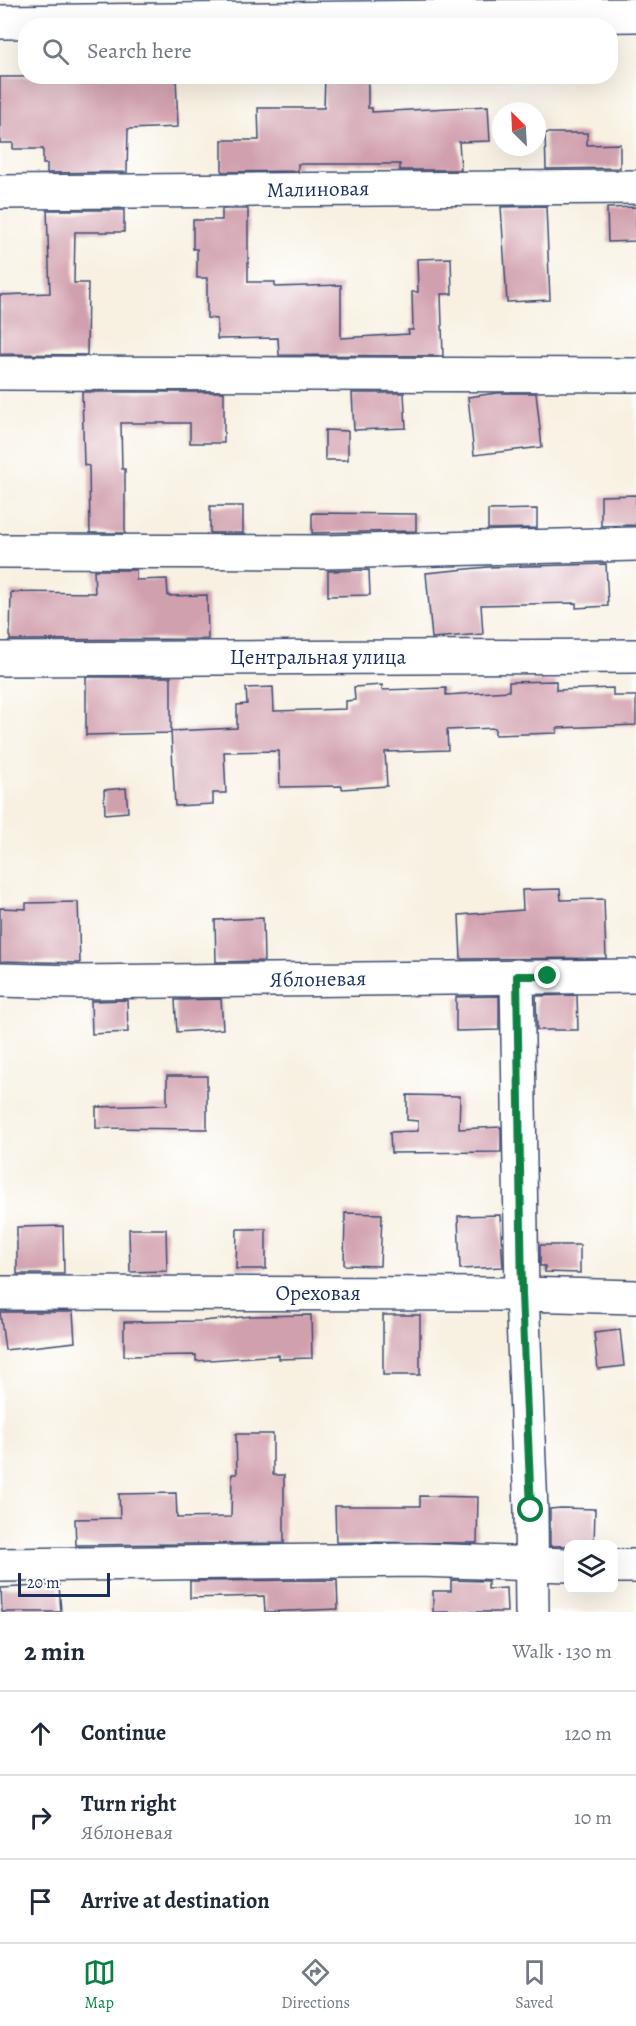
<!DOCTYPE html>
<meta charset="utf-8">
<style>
:root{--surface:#fff;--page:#f6f6f7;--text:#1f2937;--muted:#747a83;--line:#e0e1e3;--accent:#0b8043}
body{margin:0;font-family:Alegreya,serif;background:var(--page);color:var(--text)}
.controls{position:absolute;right:18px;bottom:18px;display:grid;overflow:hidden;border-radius:12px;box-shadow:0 6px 24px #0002}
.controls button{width:54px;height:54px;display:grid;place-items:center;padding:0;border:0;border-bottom:2px solid var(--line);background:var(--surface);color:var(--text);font:30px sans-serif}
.compass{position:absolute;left:492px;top:102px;width:54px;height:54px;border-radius:50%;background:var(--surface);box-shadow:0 6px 24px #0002;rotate:336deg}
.scale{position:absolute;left:18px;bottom:15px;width:92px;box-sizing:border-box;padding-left:6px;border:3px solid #1b2f5e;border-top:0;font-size:16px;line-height:21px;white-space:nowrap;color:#1b2f5e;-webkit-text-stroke:4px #fff;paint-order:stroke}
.stop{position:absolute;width:18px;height:18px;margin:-14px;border:4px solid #0b8043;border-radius:50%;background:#fff}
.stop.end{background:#0b8043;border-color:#fff;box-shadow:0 2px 6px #0008}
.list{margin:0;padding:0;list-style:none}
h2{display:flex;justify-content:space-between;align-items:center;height:78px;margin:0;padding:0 24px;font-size:26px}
h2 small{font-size:20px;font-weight:400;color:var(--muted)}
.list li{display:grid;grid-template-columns:39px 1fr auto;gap:18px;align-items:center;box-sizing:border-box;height:84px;padding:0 24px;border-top:2px solid var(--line)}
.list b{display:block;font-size:22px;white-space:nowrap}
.list p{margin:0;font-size:20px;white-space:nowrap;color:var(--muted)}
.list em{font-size:20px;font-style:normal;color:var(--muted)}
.icon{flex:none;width:33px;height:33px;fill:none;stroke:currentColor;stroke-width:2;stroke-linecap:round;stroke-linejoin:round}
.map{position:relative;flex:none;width:636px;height:1612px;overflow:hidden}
.search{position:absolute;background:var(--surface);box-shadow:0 6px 24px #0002;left:18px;right:18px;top:18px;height:66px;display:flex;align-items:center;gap:15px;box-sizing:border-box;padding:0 21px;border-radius:24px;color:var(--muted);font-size:22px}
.sheet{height:330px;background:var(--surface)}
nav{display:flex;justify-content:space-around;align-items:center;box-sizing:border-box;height:84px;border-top:2px solid var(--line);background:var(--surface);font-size:16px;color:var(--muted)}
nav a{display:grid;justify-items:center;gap:3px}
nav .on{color:var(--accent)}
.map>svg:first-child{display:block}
.building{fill:#d1a0ae}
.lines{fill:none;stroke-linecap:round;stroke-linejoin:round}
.street-casing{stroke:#3c4c72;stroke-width:36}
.street{stroke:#fff;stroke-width:33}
.route{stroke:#0b8043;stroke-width:8}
.labels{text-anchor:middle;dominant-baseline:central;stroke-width:6;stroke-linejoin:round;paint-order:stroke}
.street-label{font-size:21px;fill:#1b2f5e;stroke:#fff}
</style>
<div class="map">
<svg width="636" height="1612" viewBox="0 0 636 1612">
<rect width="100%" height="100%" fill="#fff"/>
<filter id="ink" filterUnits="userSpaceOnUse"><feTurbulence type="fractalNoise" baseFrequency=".0167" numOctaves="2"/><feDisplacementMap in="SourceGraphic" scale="12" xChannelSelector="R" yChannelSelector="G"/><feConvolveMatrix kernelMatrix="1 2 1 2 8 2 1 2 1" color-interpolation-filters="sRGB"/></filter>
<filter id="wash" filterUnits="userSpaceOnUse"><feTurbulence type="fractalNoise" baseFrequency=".008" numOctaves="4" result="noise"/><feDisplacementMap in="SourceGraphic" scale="24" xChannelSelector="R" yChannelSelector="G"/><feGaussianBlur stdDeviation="1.35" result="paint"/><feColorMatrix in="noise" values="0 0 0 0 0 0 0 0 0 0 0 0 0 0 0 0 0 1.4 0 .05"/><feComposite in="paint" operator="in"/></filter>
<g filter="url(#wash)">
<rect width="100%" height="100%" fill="#f8f1e2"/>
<g id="blocks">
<path class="building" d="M176,76L178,127L128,129L127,172L47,173V164H43V149H13V143H0V77Z
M325,76H368V108H372V112L488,106L490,141L459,142L461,170H400V164H298V171L222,172V140H259L258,108H324Z
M545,133H587V145L620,144V168L546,169Z
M546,206L550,300L507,302L501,207Z
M636,207V241L608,242L607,208Z
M222,209H248V282H275V287L341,285V338L409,334L408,330H413L412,292H418L417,259L451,258L452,294H441L443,356L279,355L278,338L217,339V319L207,318V278H197V249H193V220H222Z
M47,210H124V232H75L74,283H88L87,355L0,354V295L50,293Z
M82,392H224V443H190V423H121L122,469H125V533H90L89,466L84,465Z
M352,393H404L406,428L354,430Z
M497,393H536L542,447L474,455L468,397Z
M325,430L348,431V460H325Z
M636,495V525L601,526V496Z
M210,506H243V533H210Z
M537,509V528L488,529V510Z
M312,513L416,514V531L312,533Z
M606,564L608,606L576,608V603L481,605L483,634L432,638L426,573L488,567Z
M94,570H136V580L167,579L168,596L207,595L208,639L10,640L11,592L95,593Z
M369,570L370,595L328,596V571Z
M86,677H171V733L86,735Z
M556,681V690L613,688V696H636V725L557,728V733L495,735V728L447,730L448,750L385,752L387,786L342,789V786L280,787L279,751L224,752L226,793H213V804L175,806L171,731L237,728V705L247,704L246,688L273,687L274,711L346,709V701L355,700L354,687L382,685V690L446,688V695L509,691V682Z
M126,788L128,812L105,814L104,790Z
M560,889L561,900L604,899L606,958L461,959L459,915L523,910L522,890Z
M78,902L80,963L0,961V908L26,909V903Z
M263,918L264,961L216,962L215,920Z
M577,995L578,1030H537L536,996Z
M499,996V1030L456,1031V997Z
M221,999L223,1029L177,1032L175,1000Z
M127,1000L128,1032L92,1034L91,1001Z
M167,1076H207V1129L96,1128V1107L167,1105Z
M407,1095L460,1096L459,1129L501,1127V1152L391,1153L390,1132L418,1131V1121L407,1120Z
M345,1213L382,1214L380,1266L344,1265Z
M500,1215L503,1267L460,1269L458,1216Z
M63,1226L64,1274H17V1227Z
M129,1229H166L167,1271L130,1272Z
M237,1229H266V1269H236Z
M540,1245H580V1273L545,1272V1266H540Z
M0,1312H73L75,1342L5,1350Z
M311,1315L312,1358L279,1359V1355L196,1361V1355L124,1356V1322L203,1321L252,1316Z
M383,1315H420V1375H383Z
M620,1330L624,1366L598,1369L594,1333Z
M236,1434H273V1475H284V1543L76,1545L75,1519L120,1518L119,1494L176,1493L177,1518L231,1517L232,1474H237Z
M420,1496L478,1497L477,1543L336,1542L335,1506H420Z
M561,1508L595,1509L594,1545L550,1546V1509Z
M337,1580L338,1609L265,1612L264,1596L190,1598V1581Z
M451,1580L488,1581V1589L506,1588L507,1612H433V1591H451Z
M59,1585L61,1612H2L1,1588Z"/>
</g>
</g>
<g filter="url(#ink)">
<use href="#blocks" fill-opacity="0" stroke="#3c4c72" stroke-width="1.5"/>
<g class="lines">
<defs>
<path id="street" d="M0,22L636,15
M0,192L636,187
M0,373L636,375
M0,551L325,552L636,544
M0,659L636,656
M517,976L522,1294L531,1510L532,1612
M0,980L76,982L636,976
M0,1293L522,1294L636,1297
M0,1565L420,1560L568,1565
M614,1566H636"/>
</defs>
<use href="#street" class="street-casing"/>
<use href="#street" class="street"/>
</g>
</g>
<g class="lines" filter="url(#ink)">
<path class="route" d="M531,1510L522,1294L517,976H548"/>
</g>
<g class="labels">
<g class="street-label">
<text transform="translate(318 189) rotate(-1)">Малиновая</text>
<text x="318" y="657">Центральная улица</text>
<text transform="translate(318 979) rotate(-1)">Яблоневая</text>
<text x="318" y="1293">Ореховая</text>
</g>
</g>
</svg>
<div class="controls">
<button><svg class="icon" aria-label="layers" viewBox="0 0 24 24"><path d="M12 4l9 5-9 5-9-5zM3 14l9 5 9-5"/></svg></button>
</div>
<svg class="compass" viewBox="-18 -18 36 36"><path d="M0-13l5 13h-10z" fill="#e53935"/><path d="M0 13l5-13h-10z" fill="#747a83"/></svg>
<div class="scale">20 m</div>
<div class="stop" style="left:531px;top:1510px"></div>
<div class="stop end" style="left:548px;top:976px"></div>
<div class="search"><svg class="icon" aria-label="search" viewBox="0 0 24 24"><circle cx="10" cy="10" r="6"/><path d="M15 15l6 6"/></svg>Search here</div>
</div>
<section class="sheet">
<h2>2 min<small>Walk · 130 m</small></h2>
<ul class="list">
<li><svg class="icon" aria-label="ahead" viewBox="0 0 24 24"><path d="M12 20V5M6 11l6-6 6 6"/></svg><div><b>Continue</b></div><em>120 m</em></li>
<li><svg class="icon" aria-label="right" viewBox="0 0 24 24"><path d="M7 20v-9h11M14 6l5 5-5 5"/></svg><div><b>Turn right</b><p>Яблоневая</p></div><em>10 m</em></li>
<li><svg class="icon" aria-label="arrive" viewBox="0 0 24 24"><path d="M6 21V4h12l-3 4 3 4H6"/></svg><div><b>Arrive at destination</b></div></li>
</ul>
</section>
<nav>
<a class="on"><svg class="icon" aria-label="map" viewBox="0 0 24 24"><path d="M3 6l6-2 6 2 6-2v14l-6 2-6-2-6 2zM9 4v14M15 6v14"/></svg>Map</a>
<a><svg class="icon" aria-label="directions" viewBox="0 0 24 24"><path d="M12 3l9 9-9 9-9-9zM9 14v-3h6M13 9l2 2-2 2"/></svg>Directions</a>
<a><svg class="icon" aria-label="saved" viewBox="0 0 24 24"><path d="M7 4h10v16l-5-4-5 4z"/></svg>Saved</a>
</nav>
